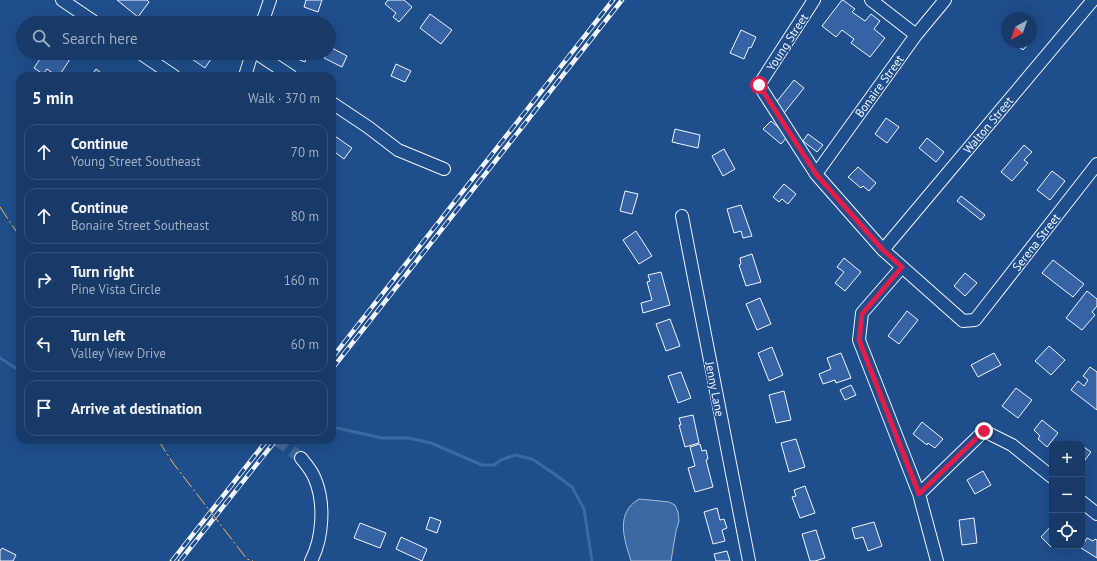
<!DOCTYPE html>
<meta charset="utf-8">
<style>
:root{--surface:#173a69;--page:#244571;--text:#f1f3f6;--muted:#9eadc0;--line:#36547d}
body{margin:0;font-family:"PT Sans",sans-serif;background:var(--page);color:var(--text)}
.controls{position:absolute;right:12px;bottom:12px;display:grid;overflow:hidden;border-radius:8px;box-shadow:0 4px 16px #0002}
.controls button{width:36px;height:36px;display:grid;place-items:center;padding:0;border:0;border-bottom:1px solid var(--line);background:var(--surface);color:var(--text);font:20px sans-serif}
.compass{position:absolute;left:1001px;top:12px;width:36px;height:36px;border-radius:50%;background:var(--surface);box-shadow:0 4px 16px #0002;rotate:220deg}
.stop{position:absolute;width:12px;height:12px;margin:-9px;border:3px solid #e11d48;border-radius:50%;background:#fff}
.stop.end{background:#e11d48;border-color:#fff;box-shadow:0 1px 4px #0008}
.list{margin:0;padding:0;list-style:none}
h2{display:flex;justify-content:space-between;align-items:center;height:52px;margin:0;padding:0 16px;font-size:17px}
h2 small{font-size:13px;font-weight:400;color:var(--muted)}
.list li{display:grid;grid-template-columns:26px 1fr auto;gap:12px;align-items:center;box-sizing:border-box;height:56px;margin:0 8px 8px;padding:0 8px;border:1px solid var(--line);border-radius:12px}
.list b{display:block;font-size:15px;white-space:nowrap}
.list p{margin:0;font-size:13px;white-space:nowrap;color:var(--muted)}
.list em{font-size:13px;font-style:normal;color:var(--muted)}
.icon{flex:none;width:22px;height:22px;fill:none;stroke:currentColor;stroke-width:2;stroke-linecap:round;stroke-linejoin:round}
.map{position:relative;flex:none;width:1097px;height:561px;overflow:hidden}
.search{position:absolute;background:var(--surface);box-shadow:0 4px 16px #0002;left:16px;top:16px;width:320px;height:44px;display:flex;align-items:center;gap:10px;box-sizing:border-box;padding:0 14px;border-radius:22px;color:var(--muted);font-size:15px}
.panel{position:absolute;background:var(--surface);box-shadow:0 4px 16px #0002;left:16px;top:72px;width:320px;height:372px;border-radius:12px}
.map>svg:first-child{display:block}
.water{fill:#3b69a3;stroke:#a8bbd7}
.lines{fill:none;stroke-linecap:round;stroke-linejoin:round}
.stream{stroke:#3b69a3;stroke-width:3}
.building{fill:#3563a3;stroke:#f2f6ff}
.minor-tunnel{stroke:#3f679d;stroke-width:12;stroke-dasharray:12 6;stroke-linecap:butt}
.minor-casing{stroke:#f2f6ff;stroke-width:14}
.minor{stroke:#1f4e8c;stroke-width:12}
.rail-casing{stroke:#f2f6ff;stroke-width:4.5}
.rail{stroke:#1f4e8c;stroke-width:3;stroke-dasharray:9;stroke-linecap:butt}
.power{stroke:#ffb74d;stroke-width:1;stroke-dasharray:14 3 2 3;stroke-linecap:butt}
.route{stroke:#e11d48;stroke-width:5}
.labels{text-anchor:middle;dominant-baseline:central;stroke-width:3;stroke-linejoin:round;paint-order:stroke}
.street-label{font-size:12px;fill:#f2f6ff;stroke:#1f4e8c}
</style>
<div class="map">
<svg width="1097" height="561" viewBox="0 0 1097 561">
<rect width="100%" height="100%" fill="#1f4e8c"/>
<path class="water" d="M639,499L660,501L669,502L675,505L678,512L679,521L676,531L671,561H631C624,539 615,513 639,499Z"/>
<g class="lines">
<path class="stream" d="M0,358L20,371
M337,428L382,438H408L431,443L482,465H494L501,460L515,455L532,459L553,473L572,487L584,509L592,561"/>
</g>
<path class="building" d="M117,0H147L149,2L138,17Z
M306,0H322L318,12L304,7Z
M388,0H404L412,7L399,22L393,17L396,13L385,4Z
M842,0H843L855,9L852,12L865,21L871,14L880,21L874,29L885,38L870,57L851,43L854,39L842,30L836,37L822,26Z
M430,14L452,30L441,44L420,28Z
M159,16L167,23H154Z
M741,30L756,37L751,48L749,47L744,59L730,53Z
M1013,42H1030L1023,50Z
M330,47L347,56L342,67L324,58L327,53H329Z
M44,53H67L72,56L59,76H57L47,69L43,74L34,68Z
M188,53H215L205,68L186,55Z
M293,53H308L305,62L292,57Z
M396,64L411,71L405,82L391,76Z
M96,69L105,76H91Z
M794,80L804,88L784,113L774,105Z
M886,118L899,127L887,143L875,134Z
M771,121L788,136L781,144L763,129Z
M675,129L700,135L698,148L672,142Z
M332,134L352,148L344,159L336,153L334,155L332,154Z
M808,134L823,145L817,152L803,141Z
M927,138L944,152L936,162L919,148Z
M1024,145L1032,152L1024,160L1028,163L1012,181L1001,172Z
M724,149L735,169L723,176L712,156Z
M858,167L876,183L869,191L863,186L861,188L848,177Z
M1052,171L1065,181L1050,200L1037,190Z
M784,184L796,194L788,204L782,199L779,202L773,197Z
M625,191L638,194L632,214L620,211Z
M961,196L985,215L981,220L957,201Z
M741,205L752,236L743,238L741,231L734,233L727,209Z
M636,231L652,256L639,264L623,240Z
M752,254L761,282L746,286L739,265L741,264L740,258Z
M844,258L861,272L845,291L835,283L844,272L837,267Z
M1053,260L1084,284L1073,297L1042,273Z
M661,272L670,305L643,313L641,303L652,300L647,282L650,281L648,275Z
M965,273L977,283L965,296L954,286Z
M1087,291L1097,299V306L1092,312L1095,315L1082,330L1066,318Z
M760,298L771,324L757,330L746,304Z
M907,311L918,320L899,344L888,336Z
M670,319L680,346L666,351L656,324Z
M1049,346L1065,360L1051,375L1035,361Z
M772,347L783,375L769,381L758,353Z
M841,353L851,378L836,383L835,380L823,384L819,374L831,369L827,358Z
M994,353L1001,365L978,377L971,365Z
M1090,367L1097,372V410L1071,390L1078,381L1084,386L1088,380L1083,376Z
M681,372L691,398L678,403L668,376Z
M851,385L856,395L845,400L840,390Z
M1016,388L1032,400L1018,418L1002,406Z
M784,391L791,420L776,423L769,395Z
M693,415L699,443L685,447L679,425H681L679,418Z
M1042,420L1058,433L1047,447L1038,439L1040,436L1034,430Z
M922,422L943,439L935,448L928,443L927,445L913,434Z
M796,439L805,467L789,472L781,443Z
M700,444L702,451L706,450L708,459L706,460L713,487L695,492L688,468L695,466L690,447Z
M1084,447L1091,452L1082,464V450Z
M983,471L991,485L975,494L967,480Z
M805,486L815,513L800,518L792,497L796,496L794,490Z
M717,508L720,520L724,519L727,528L722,530L725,541L713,544L704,512Z
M430,517L441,521L437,533L426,529Z
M974,518L977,543L962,545L959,520Z
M874,522L882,546L868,551L863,537L855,539L852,528Z
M360,523L386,533L380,548L354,538Z
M1052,525V546L1051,547L1041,537Z
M816,530L825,558L815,561H810L802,534Z
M401,537L427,549L422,561L396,549Z
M1087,538L1093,541L1095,539L1097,540V558L1081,548Z
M2,548L16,555L13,561H0V551Z
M727,551L730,561H716L714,554Z"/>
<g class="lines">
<path class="minor-tunnel" d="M277,440L301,458"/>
<defs>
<path id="minor" d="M62,0L96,23
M814,0L759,85L816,174L883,250L963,321L975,320L1097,164
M871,0L916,35
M262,23L270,0
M140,53L174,76
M256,53L291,76
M245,76L252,53
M332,103L368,127L398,150L444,169
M816,174L916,35L945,0
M682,216L749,561
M883,250L1093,0
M902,267L862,313L859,340L919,494L937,561
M301,458C306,464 312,471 315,479C325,503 323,538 311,561
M919,494L984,431L1012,445L1052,477
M1082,502L1097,514"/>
</defs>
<use href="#minor" class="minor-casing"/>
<use href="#minor" class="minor"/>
<defs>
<path id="rail" d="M332,358L613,0
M332,369L622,0
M172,561L267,440
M180,561L276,440"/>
</defs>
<use href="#rail" class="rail-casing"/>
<use href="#rail" class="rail"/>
<path class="power" d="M0,207L20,237
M158,440L173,463L247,559L253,561"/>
</g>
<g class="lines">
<path class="route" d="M759,85L816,174L883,250L902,267L862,314L859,340L919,494L984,431"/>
</g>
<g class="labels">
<g class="street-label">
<text transform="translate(787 42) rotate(-57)">Young Street</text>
<text transform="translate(879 86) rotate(-54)">Bonaire Street</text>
<text transform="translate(988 125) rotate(-50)">Walton Street</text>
<text transform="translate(1036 242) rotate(-52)">Serena Street</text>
<text transform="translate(715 389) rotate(79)">Jenny Lane</text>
</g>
</g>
</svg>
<div class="controls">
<button>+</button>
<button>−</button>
<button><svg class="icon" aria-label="locate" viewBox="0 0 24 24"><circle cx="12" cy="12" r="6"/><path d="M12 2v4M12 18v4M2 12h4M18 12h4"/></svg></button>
</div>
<svg class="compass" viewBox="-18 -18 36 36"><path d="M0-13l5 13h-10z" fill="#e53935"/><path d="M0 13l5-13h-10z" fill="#9eadc0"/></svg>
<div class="stop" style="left:759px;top:85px"></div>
<div class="stop end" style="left:984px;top:431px"></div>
<div class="search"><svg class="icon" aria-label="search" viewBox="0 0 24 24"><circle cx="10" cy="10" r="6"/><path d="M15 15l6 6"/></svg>Search here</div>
<section class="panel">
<h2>5 min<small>Walk · 370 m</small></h2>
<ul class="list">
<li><svg class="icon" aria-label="ahead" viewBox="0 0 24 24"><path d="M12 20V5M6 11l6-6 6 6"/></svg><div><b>Continue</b><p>Young Street Southeast</p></div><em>70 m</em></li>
<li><svg class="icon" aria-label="ahead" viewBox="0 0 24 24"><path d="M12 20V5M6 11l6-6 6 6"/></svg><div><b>Continue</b><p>Bonaire Street Southeast</p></div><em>80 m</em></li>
<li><svg class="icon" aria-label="right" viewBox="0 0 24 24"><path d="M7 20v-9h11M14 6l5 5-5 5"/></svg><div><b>Turn right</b><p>Pine Vista Circle</p></div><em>160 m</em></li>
<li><svg class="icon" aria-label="left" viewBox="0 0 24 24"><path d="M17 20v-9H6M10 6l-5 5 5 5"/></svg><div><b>Turn left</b><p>Valley View Drive</p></div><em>60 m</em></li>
<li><svg class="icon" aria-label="arrive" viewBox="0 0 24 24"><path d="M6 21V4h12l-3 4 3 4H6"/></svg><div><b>Arrive at destination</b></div></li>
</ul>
</section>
</div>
